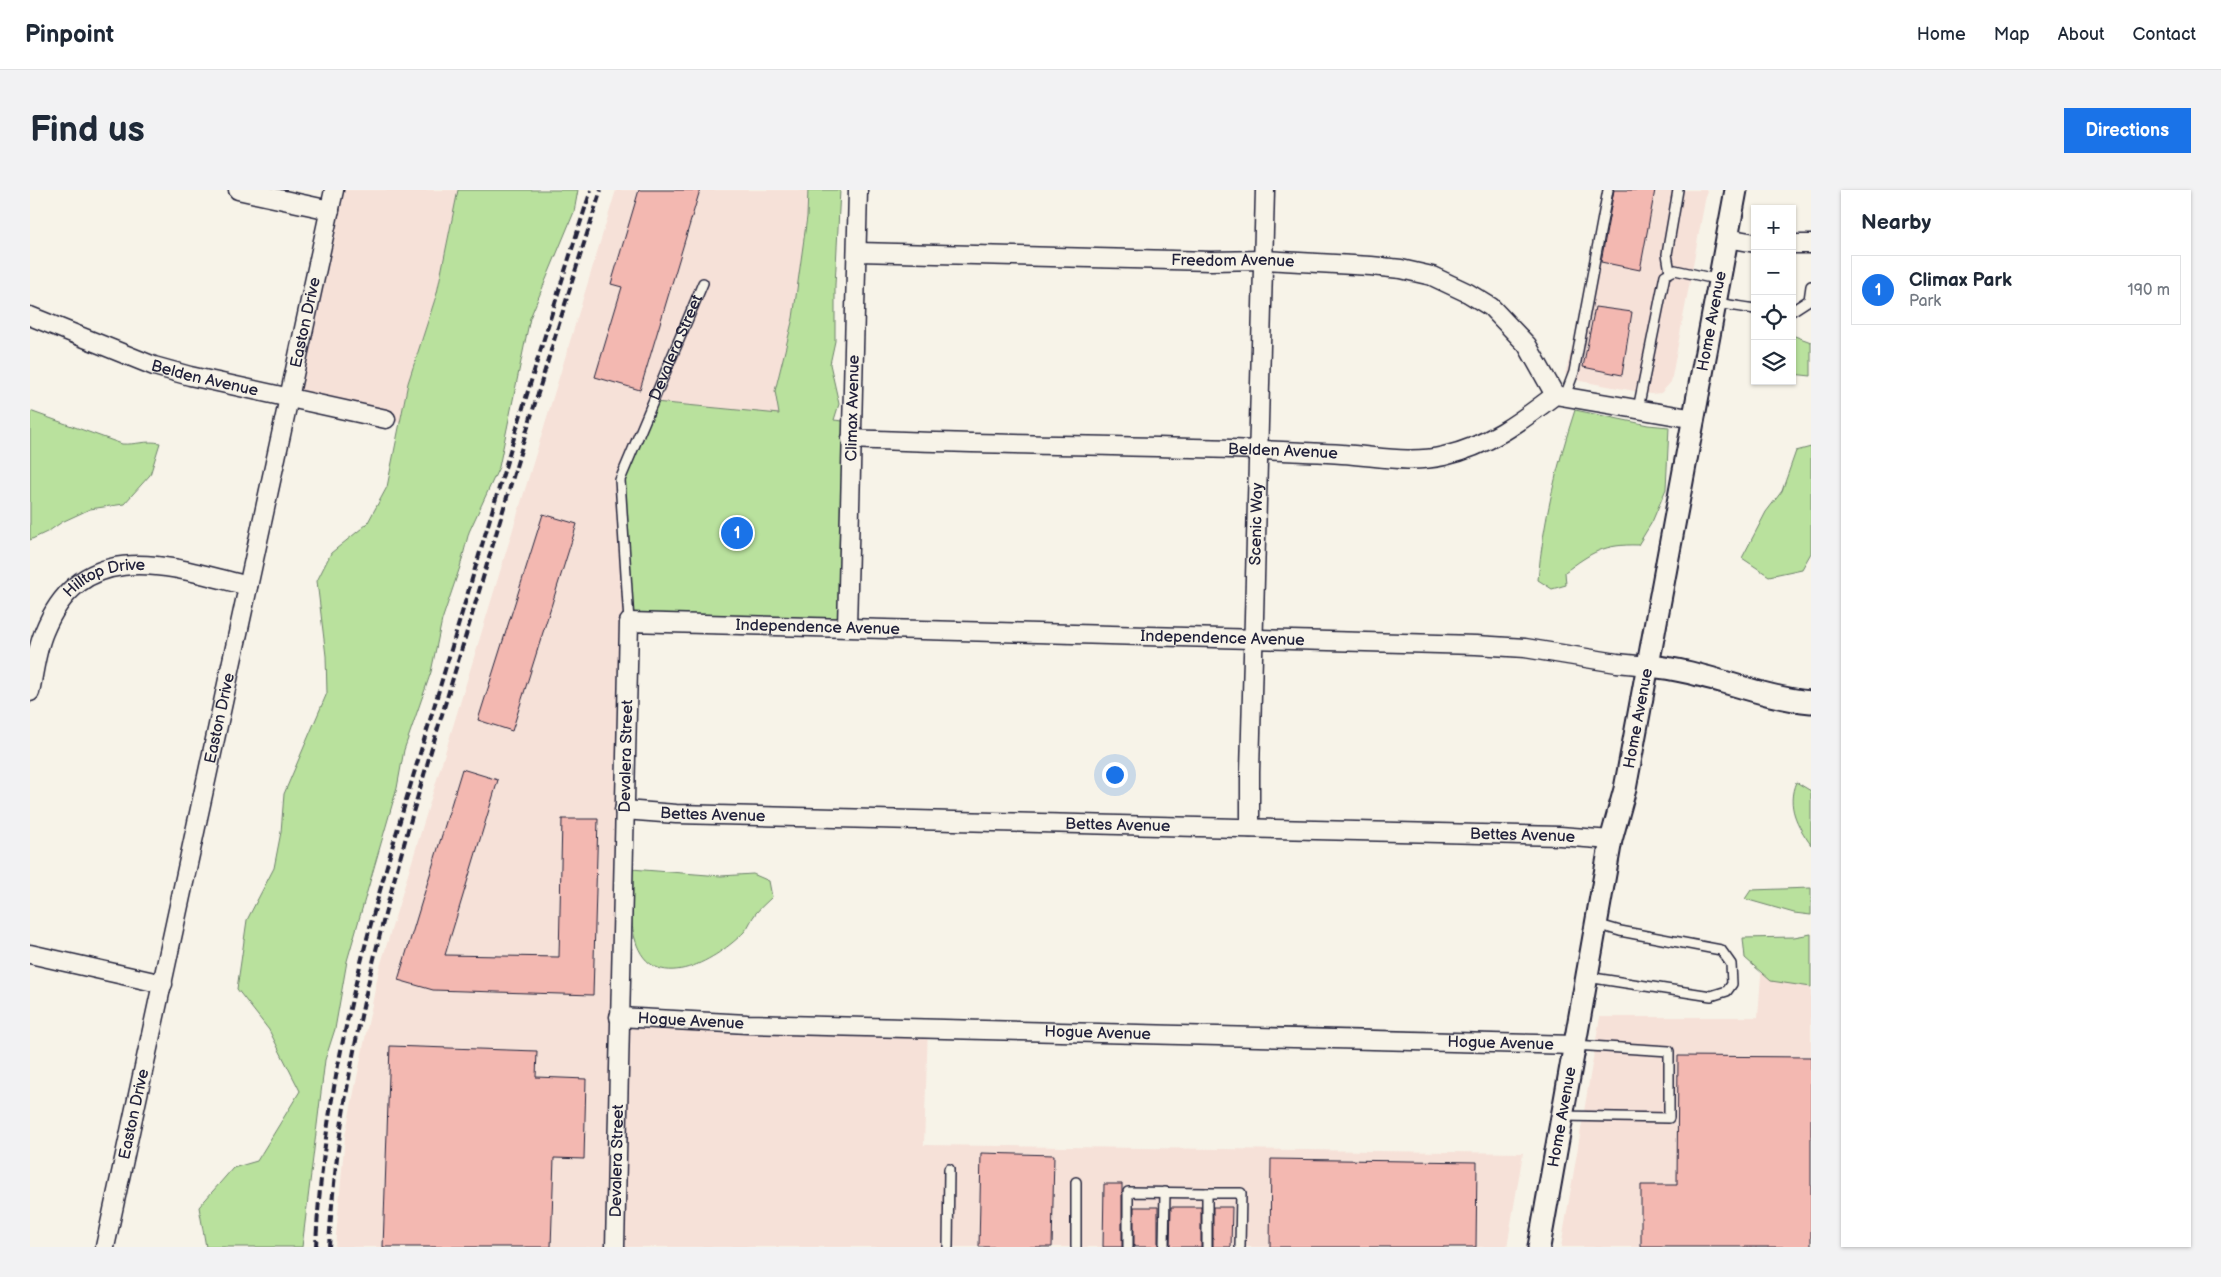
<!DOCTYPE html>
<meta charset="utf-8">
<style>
:root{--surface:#fff;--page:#f2f2f3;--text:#1f2937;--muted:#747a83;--line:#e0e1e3;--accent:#1a73e8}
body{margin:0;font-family:"Balsamiq Sans",sans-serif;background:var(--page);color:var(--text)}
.controls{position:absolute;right:15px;top:15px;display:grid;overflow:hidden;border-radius:0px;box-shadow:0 1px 4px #0004}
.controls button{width:45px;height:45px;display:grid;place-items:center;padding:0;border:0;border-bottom:1px solid var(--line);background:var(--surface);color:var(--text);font:25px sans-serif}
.you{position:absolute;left:1084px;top:584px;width:18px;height:18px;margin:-12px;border:4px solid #fff;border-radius:50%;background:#1a73e8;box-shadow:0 0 0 8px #1a73e833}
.badge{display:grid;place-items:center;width:32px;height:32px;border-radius:50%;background:var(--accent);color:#fff;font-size:16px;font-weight:700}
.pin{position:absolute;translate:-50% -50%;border:2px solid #fff;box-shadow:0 1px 5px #0006}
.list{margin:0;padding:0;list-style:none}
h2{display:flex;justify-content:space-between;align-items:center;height:65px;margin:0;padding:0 20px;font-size:21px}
h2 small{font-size:16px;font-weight:400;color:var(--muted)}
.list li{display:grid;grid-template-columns:32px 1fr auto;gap:15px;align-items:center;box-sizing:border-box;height:70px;margin:0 10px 10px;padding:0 10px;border:1px solid var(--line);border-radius:0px}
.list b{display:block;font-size:19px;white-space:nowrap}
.list p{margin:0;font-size:16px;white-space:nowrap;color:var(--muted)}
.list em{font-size:16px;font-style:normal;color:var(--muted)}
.icon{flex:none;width:28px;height:28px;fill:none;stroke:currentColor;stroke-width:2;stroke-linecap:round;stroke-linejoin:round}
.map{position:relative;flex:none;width:1781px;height:1057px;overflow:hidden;border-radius:0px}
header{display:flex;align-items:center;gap:30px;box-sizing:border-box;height:70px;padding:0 25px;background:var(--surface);border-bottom:1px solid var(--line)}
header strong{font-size:24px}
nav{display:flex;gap:28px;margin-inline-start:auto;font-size:18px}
.intro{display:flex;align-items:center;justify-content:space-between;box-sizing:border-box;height:120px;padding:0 30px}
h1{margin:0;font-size:35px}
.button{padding:12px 22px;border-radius:0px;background:var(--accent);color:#fff;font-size:18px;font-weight:700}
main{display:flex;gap:30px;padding:0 30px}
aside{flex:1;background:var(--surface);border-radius:0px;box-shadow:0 1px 4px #0004}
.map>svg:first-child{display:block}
.built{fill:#f6e1d8}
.green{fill:#b9e19d;stroke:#6e826c}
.building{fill:#f3b8b1;stroke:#22223b}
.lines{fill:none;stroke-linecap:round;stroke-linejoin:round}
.service-casing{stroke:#22223b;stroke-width:12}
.minor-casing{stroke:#22223b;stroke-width:21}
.tertiary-casing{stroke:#22223b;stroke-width:25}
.service{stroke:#f7f3e8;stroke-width:9}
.minor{stroke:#f7f3e8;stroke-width:18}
.tertiary{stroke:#f7f3e8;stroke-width:21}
.rail{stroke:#22223b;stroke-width:4;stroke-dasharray:8 4;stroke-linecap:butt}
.labels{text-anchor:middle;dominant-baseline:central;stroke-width:4;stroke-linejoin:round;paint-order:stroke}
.street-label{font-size:16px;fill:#22223b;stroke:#f7f3e8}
</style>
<header>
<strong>Pinpoint</strong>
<nav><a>Home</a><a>Map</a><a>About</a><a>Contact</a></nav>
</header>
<div class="intro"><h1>Find us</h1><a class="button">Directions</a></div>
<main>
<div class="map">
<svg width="1781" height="1057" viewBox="0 0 1781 1057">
<rect width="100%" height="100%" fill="#f7f3e8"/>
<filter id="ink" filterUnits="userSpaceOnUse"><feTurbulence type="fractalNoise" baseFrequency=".02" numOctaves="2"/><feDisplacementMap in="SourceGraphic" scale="10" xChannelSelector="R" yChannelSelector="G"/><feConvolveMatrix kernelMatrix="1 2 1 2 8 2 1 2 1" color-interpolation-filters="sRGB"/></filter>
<g filter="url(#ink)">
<path class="built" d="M304,0H428L407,103L378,193L370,233L260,208Z
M586,0H778L777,27L763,128L745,201L749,225L625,212L599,432L590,827L898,838L894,955L1493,963L1477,1057H305L315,946L349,780Z
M1576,0H1677L1641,192L1631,203L1621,204L1550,191L1535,184L1558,100Z
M1732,772H1781V1057H1531L1570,827H1728Z"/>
<path class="green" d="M428,0H548L544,22L500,128L469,277L439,342L430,377L412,430L401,482L374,560L367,598L317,771L305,839L295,870L272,1057H176L169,1017L203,978L227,971L270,901L239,840L207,799L217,730L244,678L251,642L254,604L297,503L296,466L287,391L301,363L337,334L357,297L378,193L407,103Z
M778,0H810L805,95V151L800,174L809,214L804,230L822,232L817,437L599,432L590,290L625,212L749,224L745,201L763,128L777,27Z
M1762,145L1781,152V186L1762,184Z
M1545,220L1618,235L1639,237L1636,299L1622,332L1608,355C1574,354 1562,362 1535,382L1536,395L1522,399L1508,390C1513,332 1527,275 1545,220Z
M0,221L92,254C105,255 117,250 130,253L120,285L94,314L60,319L32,332L19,341L0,350Z
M1781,257V363L1772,379L1739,386L1712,368L1736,322L1752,301L1766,261Z
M1766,592L1781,601V655C1767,635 1756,616 1766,592Z
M601,679L691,686L723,684L739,691L742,707C737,712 731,717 726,723C721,729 719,737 714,742C689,768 627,806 607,755C598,731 601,704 601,679Z
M1781,698V725L1764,723L1715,709L1721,700Z
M1781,744V797L1741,791L1715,768L1713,748L1764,747Z"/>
<path class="building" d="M609,0H670L610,200L565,187L592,97L581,94Z
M1584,0H1625L1610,80L1571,72Z
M1565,117L1602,122L1592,185L1553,177Z
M513,324L547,334L482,541L448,530Z
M432,579L468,590L415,765L529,767L532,629H568L563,805L403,800L368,790Z
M360,856L507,861L506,887L556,889L554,969L524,968L521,1057H353Z
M1648,866L1781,867V1057H1611V995H1647Z
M951,963L1024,965L1022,1057H949Z
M1241,969L1447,972L1446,1057H1240Z
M1074,994H1092V1057H1073Z
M1104,1017H1128V1057H1104Z
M1141,1017H1171V1057H1140Z
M1183,1017H1202L1201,1057H1183Z"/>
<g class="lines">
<defs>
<g id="service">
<path d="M1640,82L1637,64L1648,0"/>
<path d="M1686,113L1725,119"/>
<path d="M1762,121L1779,110L1781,96"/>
<path d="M1535,206L1544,182L1578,0"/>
<path d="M1608,219L1635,85L1645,80L1690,90"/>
<path id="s1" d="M599,432L590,290L673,93"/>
<path d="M1557,787L1681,806L1697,801L1702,794L1701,774L1691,760L1590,741L1566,734"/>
<path d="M1532,926L1639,928V861L1544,855"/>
<path d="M1046,992V1057"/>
<path d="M1177,1003H1211L1210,1057"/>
<path d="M918,1057L919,979"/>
<path d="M1098,1057V1002L1177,1003V1057"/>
<path d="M1134,1057L1135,1002"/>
</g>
<g id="minor">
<path d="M208,0L300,20"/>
<path d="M1697,48L1725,53"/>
<path d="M1762,54H1781"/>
<path id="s2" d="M828,62L1181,71L1233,70L1341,76L1371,79L1402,86L1438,103L1461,117L1497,155L1525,205"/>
<path id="s3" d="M0,126L124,176L160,186L356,229"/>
<path id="s4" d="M821,249C957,255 1093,255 1229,260C1257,261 1285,262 1312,264C1347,266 1379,274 1414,266C1458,256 1490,232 1525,205L1665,229"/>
<path id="s5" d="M817,437L828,0"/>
<path id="s6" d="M0,502C4,483 6,461 14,442C53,345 140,376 218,396"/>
<path id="s7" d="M594,620L646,624L1530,646L1581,650"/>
<path id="s8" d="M1220,638V582L1235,0"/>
<path d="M0,764L133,794"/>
<path id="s9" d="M589,827L717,834L1544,855"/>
<path id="s10" d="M75,1057L304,0"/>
<path id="s11" d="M585,1057L599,432L1446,455L1495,458L1587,473L1618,476"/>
</g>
<g id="tertiary">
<path d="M1618,476C1674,480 1725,507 1781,512"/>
<path id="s12" d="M1509,1057L1581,650L1595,599L1706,0"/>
</g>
</defs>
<use href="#service" class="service-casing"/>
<use href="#minor" class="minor-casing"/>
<use href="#tertiary" class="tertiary-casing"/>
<use href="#service" class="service"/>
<use href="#minor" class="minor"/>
<use href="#tertiary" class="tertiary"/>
<path class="rail" d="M286,1057C294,866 355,682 409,500C459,333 507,165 561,0
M299,1057C310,854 371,661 429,468C476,312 521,155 571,0"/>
</g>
</g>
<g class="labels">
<g class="street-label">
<text stroke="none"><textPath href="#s2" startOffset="375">Freedom Avenue</textPath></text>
<text stroke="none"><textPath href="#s12" startOffset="942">Home Avenue</textPath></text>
<text stroke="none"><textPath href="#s10" startOffset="946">Easton Drive</textPath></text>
<text stroke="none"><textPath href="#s1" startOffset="286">Devalera Street</textPath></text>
<text stroke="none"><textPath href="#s3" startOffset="186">Belden Avenue</textPath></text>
<text stroke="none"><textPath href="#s5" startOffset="219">Climax Avenue</textPath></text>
<text stroke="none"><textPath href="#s4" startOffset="432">Belden Avenue</textPath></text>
<text stroke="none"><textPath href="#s8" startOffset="304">Scenic Way</textPath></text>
<text stroke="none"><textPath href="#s6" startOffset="149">Hilltop Drive</textPath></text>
<text stroke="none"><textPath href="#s11" startOffset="814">Independence Avenue</textPath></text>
<text stroke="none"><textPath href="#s11" startOffset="1219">Independence Avenue</textPath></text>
<text stroke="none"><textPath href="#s10" startOffset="541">Easton Drive</textPath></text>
<text stroke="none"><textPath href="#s12" startOffset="538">Home Avenue</textPath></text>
<text stroke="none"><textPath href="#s11" startOffset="491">Devalera Street</textPath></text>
<text stroke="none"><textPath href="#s7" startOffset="89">Bettes Avenue</textPath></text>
<text stroke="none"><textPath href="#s7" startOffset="494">Bettes Avenue</textPath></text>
<text stroke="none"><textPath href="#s7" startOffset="899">Bettes Avenue</textPath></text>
<text stroke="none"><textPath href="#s9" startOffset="72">Hogue Avenue</textPath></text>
<text stroke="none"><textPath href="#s9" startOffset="479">Hogue Avenue</textPath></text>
<text stroke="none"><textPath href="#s9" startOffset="882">Hogue Avenue</textPath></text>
<text stroke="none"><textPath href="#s10" startOffset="136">Easton Drive</textPath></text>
<text stroke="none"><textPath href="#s12" startOffset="132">Home Avenue</textPath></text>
<text stroke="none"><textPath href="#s11" startOffset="86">Devalera Street</textPath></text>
</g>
</g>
</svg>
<div class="controls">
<button>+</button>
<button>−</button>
<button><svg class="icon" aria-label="locate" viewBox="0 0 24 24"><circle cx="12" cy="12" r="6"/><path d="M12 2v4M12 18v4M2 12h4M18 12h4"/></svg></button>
<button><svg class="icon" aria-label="layers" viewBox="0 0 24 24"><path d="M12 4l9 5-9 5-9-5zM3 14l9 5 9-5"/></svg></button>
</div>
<div class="you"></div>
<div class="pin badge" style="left:707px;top:343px">1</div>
</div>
<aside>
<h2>Nearby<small></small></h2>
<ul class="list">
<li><span class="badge">1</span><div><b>Climax Park</b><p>Park</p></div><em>190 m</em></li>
</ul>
</aside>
</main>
